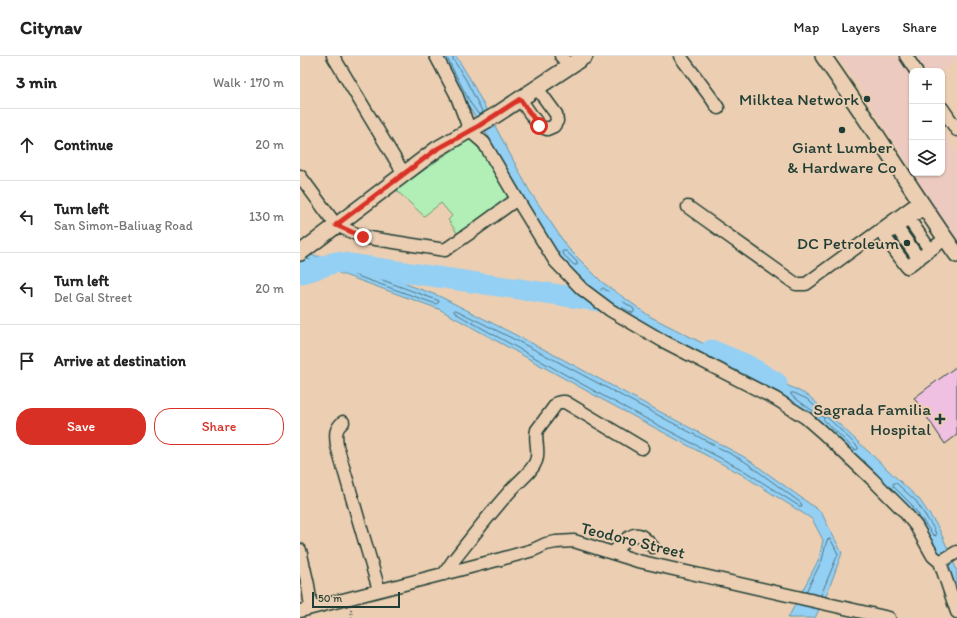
<!DOCTYPE html>
<meta charset="utf-8">
<style>
:root{--surface:#fff;--page:#f6f6f6;--text:#222;--muted:#767676;--line:#e0e0e0;--accent:#d93025}
body{margin:0;font-family:Itim,sans-serif;background:var(--page);color:var(--text)}
.controls{position:absolute;right:12px;top:12px;display:grid;overflow:hidden;border-radius:8px;box-shadow:0 1px 3px #0004}
.controls button{width:36px;height:36px;display:grid;place-items:center;padding:0;border:0;border-bottom:1px solid var(--line);background:var(--surface);color:var(--text);font:20px sans-serif}
.scale{position:absolute;left:12px;bottom:10px;width:88px;box-sizing:border-box;padding-left:4px;border:2px solid #1f3d34;border-top:0;font-size:11px;line-height:14px;white-space:nowrap;color:#1f3d34;-webkit-text-stroke:3px #eccfb2;paint-order:stroke}
.stop{position:absolute;width:12px;height:12px;margin:-9px;border:3px solid #d93025;border-radius:50%;background:#fff}
.stop.end{background:#d93025;border-color:#fff;box-shadow:0 1px 4px #0008}
.list{margin:0;padding:0;list-style:none}
h2{display:flex;justify-content:space-between;align-items:center;height:52px;margin:0;padding:0 16px;font-size:17px}
h2 small{font-size:13px;font-weight:400;color:var(--muted)}
.list li{display:grid;grid-template-columns:26px 1fr auto;gap:12px;align-items:center;box-sizing:border-box;height:72px;padding:0 16px;border-top:1px solid var(--line)}
.list b{display:block;font-size:15px;white-space:nowrap}
.list p{margin:0;font-size:13px;white-space:nowrap;color:var(--muted)}
.list em{font-size:13px;font-style:normal;color:var(--muted)}
.actions{display:flex;gap:8px;padding:12px 16px}
.actions a{flex:1;padding:9px 0;border:1px solid var(--accent);border-radius:16px;text-align:center;font-size:14px;color:var(--accent)}
.actions .main{background:var(--accent);color:#fff}
.icon{flex:none;width:22px;height:22px;fill:none;stroke:currentColor;stroke-width:2;stroke-linecap:round;stroke-linejoin:round}
.map{position:relative;flex:none;width:657px;height:562px;overflow:hidden}
header{display:flex;align-items:center;gap:24px;box-sizing:border-box;height:56px;padding:0 20px;background:var(--surface);border-bottom:1px solid var(--line)}
header strong{font-size:19px}
nav{display:flex;gap:22px;margin-inline-start:auto;font-size:14px}
main{display:flex}
aside{flex:1;background:var(--surface)}
.map>svg:first-child{display:block}
.built{fill:#edcac0}
.green{fill:#b2efb6;stroke:#689675}
.water{fill:#94cff4;stroke:#6595a7}
.lines{fill:none;stroke-linecap:round;stroke-linejoin:round}
.shore{stroke:#4e7781;stroke-width:1}
.river{stroke:#94cff4;stroke-width:21}
.building{fill:#f0c0e2;stroke:#1f3d34}
.minor-casing{stroke:#1f3d34;stroke-width:15}
.major-casing{stroke:#1f3d34;stroke-width:18}
.path{stroke:#1f3d34;stroke-width:2;stroke-dasharray:1 3;stroke-linecap:butt}
.minor{stroke:#eccfb2;stroke-width:12}
.major{stroke:#eccfb2;stroke-width:15}
.route{stroke:#d93025;stroke-width:5}
.poi-dot{fill:#1f3d34;stroke:#eccfb2;stroke-width:1.5}
.labels{text-anchor:middle;dominant-baseline:central;stroke-width:4;stroke-linejoin:round;paint-order:stroke}
.poi-label{font-size:17px;fill:#1f3d34;stroke:#eccfb2;text-anchor:end}
.street-label{font-size:17px;fill:#1f3d34;stroke:#eccfb2}
</style>
<header>
<strong>Citynav</strong>
<nav><a>Map</a><a>Layers</a><a>Share</a></nav>
</header>
<main>
<aside>
<h2>3 min<small>Walk · 170 m</small></h2>
<ul class="list">
<li><svg class="icon" aria-label="ahead" viewBox="0 0 24 24"><path d="M12 20V5M6 11l6-6 6 6"/></svg><div><b>Continue</b></div><em>20 m</em></li>
<li><svg class="icon" aria-label="left" viewBox="0 0 24 24"><path d="M17 20v-9H6M10 6l-5 5 5 5"/></svg><div><b>Turn left</b><p>San Simon-Baliuag Road</p></div><em>130 m</em></li>
<li><svg class="icon" aria-label="left" viewBox="0 0 24 24"><path d="M17 20v-9H6M10 6l-5 5 5 5"/></svg><div><b>Turn left</b><p>Del Gal Street</p></div><em>20 m</em></li>
<li><svg class="icon" aria-label="arrive" viewBox="0 0 24 24"><path d="M6 21V4h12l-3 4 3 4H6"/></svg><div><b>Arrive at destination</b></div></li>
</ul>
<div class="actions"><a class="main">Save</a><a>Share</a></div>
</aside>
<div class="map">
<svg width="657" height="562" viewBox="0 0 657 562">
<rect width="100%" height="100%" fill="#eccfb2"/>
<filter id="ink" filterUnits="userSpaceOnUse"><feTurbulence type="fractalNoise" baseFrequency=".025" numOctaves="2"/><feDisplacementMap in="SourceGraphic" scale="8" xChannelSelector="R" yChannelSelector="G"/><feConvolveMatrix kernelMatrix="1 2 1 2 8 2 1 2 1" color-interpolation-filters="sRGB"/></filter>
<g filter="url(#ink)">
<path class="built" d="M538,0H657V4L642,16V15H612V115L558,29Z
M642,74L657,96V185L648,173L613,117H642Z"/>
<path class="green" d="M171,82L193,112L210,142L174,169L158,178L148,164L152,160L141,147L124,160L96,134L141,102Z"/>
<path class="water" d="M142,0H156L169,21L229,134L268,192L302,226L351,261L440,306L509,340L619,443L638,471L649,495L657,515V540L645,508L628,478L608,450L569,411L519,365L480,337L359,277L321,255L300,240L261,202L235,164L206,115L189,81L168,50Z
M0,198L34,202L139,240L251,297L446,402L521,456L542,497L528,535L515,562H488L519,503L523,484L512,463L441,418L305,345L139,253L36,216L0,226Z"/>
<g class="lines">
<path class="shore" d="M146,0L171,48L179,59
M153,0V3L166,24L183,57
M263,195H266L277,206V209H274L262,197Z
M0,221L37,213L136,248L139,246V245L137,244L33,206L6,203
M303,232L334,253V256L332,257L323,252L303,237L301,234Z
M156,254L249,301L444,405L501,447L502,450H499L443,414L307,342L155,257L154,255Z
M491,337H494L507,343L523,358V360L521,361L492,340Z
M524,361H526L529,363L558,391V393L555,394L524,364Z
M594,427H596L616,445L634,473L636,478V480L633,479L611,448L593,430V428Z
M506,536L522,504L527,484L530,483L531,484L538,498L521,539"/>
<path class="river" d="M0,218L36,206L313,247
M411,294L447,309L477,327"/>
</g>
<path class="building" d="M610,169L625,192L604,206L589,183Z
M657,310V379L645,388L614,342Z"/>
<g class="lines">
<defs>
<path id="minor" d="M33,0L104,118
M136,0L156,38L170,75L184,87L217,143L255,205L282,233L310,254L363,285L476,343L506,362L522,376L571,422L604,455L616,470L633,500L640,506L657,556
M261,0L270,10
M380,0L412,43L418,52
M606,0L616,15
M220,43L239,70L247,73L254,70L257,65L256,58L237,32
M642,52L657,74
M0,120L36,169L63,181L145,194L177,172L217,143
M388,151L496,228H506L620,145
M624,152L584,180L607,211L645,183
M609,163L630,194
M597,172L619,203
M43,366C34,374 36,379 37,390L79,534
M0,494L8,529L11,552
M313,497C319,491 331,474 341,480C345,482 349,487 353,491
M640,506L657,496
M144,518L153,505C172,481 191,456 212,433C220,424 232,416 236,405C240,395 234,384 237,374L257,347L261,346H265L342,392
M0,555L201,503L233,494L246,488L256,486L274,485L338,505L589,562"/>
<path id="major" d="M523,0C569,65 611,134 657,199
M0,197L137,93L196,59L285,0"/>
</defs>
<use href="#minor" class="minor-casing"/>
<use href="#major" class="major-casing"/>
<path class="path" d="M51,553L52,562"/>
<use href="#minor" class="minor"/>
<use href="#major" class="major"/>
</g>
</g>
<g class="lines" filter="url(#ink)">
<path class="route" d="M63,181L36,169L137,93L177,71L220,43L239,70"/>
</g>
<g class="poi-dot">
<circle cx="567" cy="43" r="4"/>
<circle cx="542" cy="74" r="4"/>
<circle cx="607" cy="187" r="4"/>
<path d="M638 357h4v4h4v4h-4v4h-4v-4h-4v-4h4z"/>
</g>
<g class="labels">
<g class="poi-label">
<text x="559" y="43">Milktea Network</text>
<text x="542" y="91" text-anchor="middle">Giant Lumber<tspan x="542" dy="20">&amp; Hardware Co</tspan></text>
<text x="599" y="187">DC Petroleum</text>
<text x="631" y="353">Sagrada Familia<tspan x="631" dy="20">Hospital</tspan></text>
</g>
<g class="street-label">
<text transform="translate(333 484) rotate(14)">Teodoro Street</text>
</g>
</g>
</svg>
<div class="controls">
<button>+</button>
<button>−</button>
<button><svg class="icon" aria-label="layers" viewBox="0 0 24 24"><path d="M12 4l9 5-9 5-9-5zM3 14l9 5 9-5"/></svg></button>
</div>
<div class="scale">50 m</div>
<div class="stop" style="left:239px;top:70px"></div>
<div class="stop end" style="left:63px;top:181px"></div>
</div>
</main>
